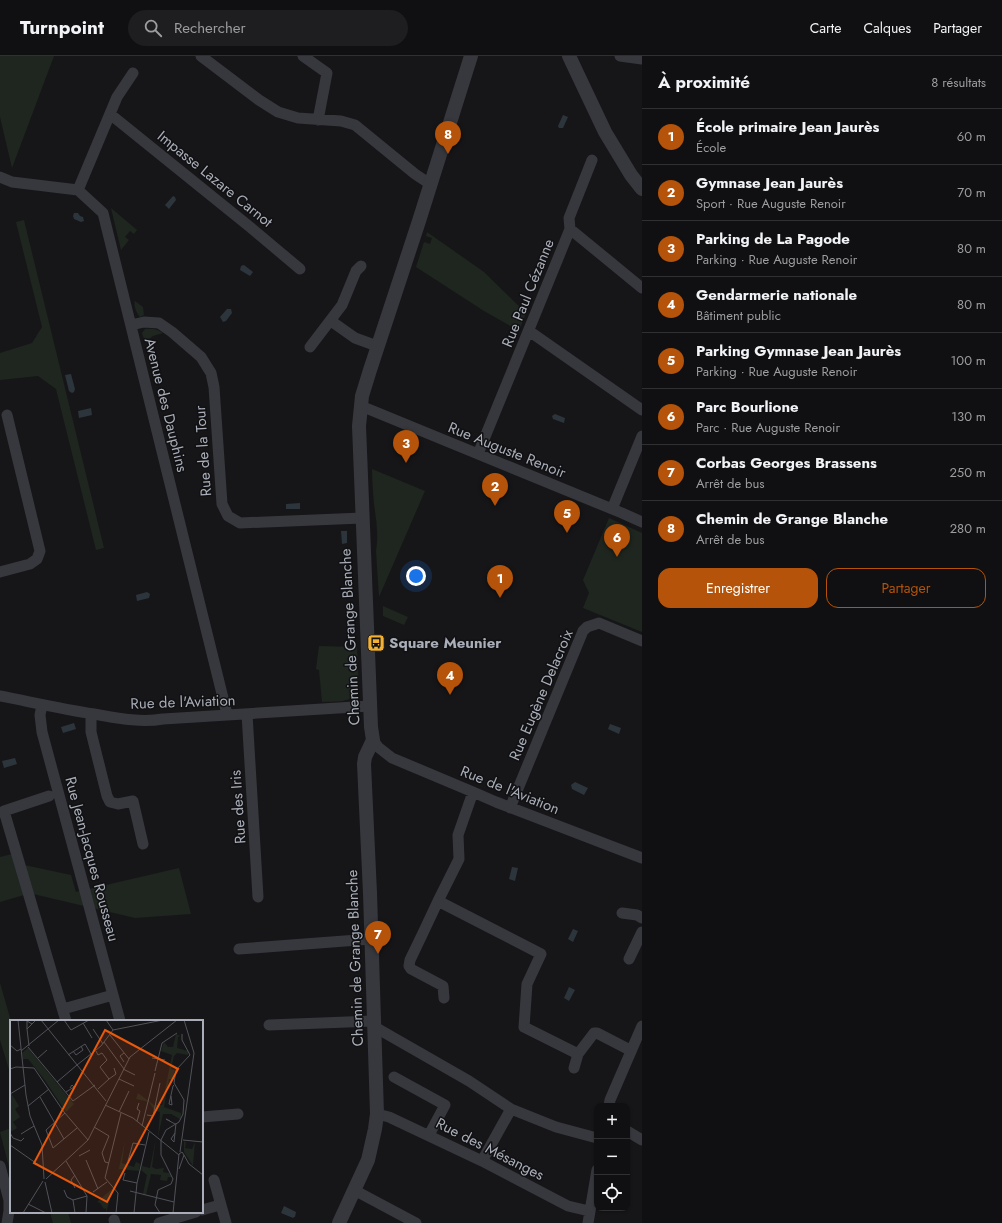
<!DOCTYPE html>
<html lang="fr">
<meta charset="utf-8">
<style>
:root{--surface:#101012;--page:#1e1e20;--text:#f1f3f6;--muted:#9c9d9f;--line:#303032;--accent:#b45309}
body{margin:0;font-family:Jost,sans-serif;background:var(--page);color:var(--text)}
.controls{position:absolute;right:12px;bottom:12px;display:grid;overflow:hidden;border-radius:8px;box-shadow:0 1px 3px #0004}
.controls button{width:36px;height:36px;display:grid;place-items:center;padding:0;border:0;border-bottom:1px solid var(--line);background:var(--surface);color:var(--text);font:20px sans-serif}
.you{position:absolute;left:416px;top:520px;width:14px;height:14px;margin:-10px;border:3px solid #fff;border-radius:50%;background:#1a73e8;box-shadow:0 0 0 6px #1a73e833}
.badge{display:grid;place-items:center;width:26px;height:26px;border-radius:50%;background:var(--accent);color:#fff;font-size:13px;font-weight:700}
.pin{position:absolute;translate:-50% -33px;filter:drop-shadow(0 1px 2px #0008)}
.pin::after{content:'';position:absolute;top:21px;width:14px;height:12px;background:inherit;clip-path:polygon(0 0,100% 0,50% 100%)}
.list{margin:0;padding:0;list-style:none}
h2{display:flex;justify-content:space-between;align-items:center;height:52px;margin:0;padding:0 16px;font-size:17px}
h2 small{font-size:13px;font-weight:400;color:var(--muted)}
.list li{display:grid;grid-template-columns:26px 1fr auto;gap:12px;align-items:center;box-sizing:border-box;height:56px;padding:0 16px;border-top:1px solid var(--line)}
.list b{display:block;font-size:15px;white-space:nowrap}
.list p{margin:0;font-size:13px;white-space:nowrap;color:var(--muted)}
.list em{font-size:13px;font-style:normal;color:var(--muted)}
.actions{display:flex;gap:8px;padding:12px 16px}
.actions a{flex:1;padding:9px 0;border:1px solid var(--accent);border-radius:12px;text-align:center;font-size:14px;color:var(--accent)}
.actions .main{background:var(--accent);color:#fff}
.icon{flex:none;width:22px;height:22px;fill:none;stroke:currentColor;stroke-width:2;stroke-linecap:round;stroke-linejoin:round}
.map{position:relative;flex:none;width:642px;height:1167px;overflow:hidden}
header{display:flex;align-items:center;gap:24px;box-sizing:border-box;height:56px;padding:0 20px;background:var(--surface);border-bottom:1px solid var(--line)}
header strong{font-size:19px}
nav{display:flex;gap:22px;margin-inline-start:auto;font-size:14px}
.search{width:280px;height:36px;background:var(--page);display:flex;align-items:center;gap:10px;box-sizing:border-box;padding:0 14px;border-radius:22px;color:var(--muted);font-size:15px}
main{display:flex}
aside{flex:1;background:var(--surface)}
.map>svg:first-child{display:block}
.green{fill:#1e261f}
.water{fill:#2c353c}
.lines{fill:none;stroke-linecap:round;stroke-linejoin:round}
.minor{stroke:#37383d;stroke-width:11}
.tertiary{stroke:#37383d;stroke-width:14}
.labels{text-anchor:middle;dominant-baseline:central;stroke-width:3;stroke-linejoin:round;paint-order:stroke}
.street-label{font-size:15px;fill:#a8adb8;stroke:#111113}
.poi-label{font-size:15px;font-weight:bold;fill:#a8adb8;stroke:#111113;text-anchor:start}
.inset-road{fill:none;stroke:#505258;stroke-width:1}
.view{fill:#e8590c;fill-opacity:0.15;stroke:#e8590c;stroke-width:2}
.inset-edge{fill:none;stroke:#a8adb8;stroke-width:2}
</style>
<header>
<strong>Turnpoint</strong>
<div class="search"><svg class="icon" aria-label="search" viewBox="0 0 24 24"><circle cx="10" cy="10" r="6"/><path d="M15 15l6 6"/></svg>Rechercher</div>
<nav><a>Carte</a><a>Calques</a><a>Partager</a></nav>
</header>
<main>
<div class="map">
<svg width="642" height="1167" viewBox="0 0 642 1167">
<rect width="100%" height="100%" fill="#161618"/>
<path class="green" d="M0,0H54L12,112L0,61Z
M111,152L137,174L134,178L130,175L125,181L129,184L121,194Z
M24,164L104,492L96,494L56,333L38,320L0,324V297L32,287L42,271L16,166Z
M427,176L484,216L526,257L519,275L484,255L416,211L424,186L430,188L432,182L426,180Z
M135,245L143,251L144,259L140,261C137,258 133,249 135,245Z
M145,273C152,272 158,273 163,277L153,280L145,286L142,277Z
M372,413L425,435L379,541L376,495C379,479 376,463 374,448C373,436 372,424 372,413Z
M609,462L642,477V576L583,552L589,537L583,524Z
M383,550L408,561L404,569L383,560Z
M319,590L357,591L359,634C351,648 336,645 322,646L319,614L316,613Z
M12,798L15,807L71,819L76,836L179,812L191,858L135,862L33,838L24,839L0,846V801Z
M0,927L11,965V1020L0,984Z
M11,1072V1119L0,1076Z
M50,1156H68L71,1167H53Z"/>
<path class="water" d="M563,59L568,61L563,72H559L558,70Z
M173,140L175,141L176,144L169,153L165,149Z
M74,157H78L80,160L83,161L84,165L81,166L74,163L73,160Z
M244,209L253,216L250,220L240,214L241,210Z
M227,253H231L232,257L226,265L223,266L220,261Z
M71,318L75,333L74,336L72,337L69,335L65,319Z
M91,352L92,359L79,362L78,355Z
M555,358L565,362L564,367L553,363L552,360Z
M300,447V453H286V448Z
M341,475H347V487L342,488Z
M147,536L150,538L149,542L137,545L136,539Z
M74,667L76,673L63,677L61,671Z
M610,668L621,672L619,678L608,673Z
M15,702L17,708L4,712L2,705Z
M575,726L588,732L584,739L572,733L571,729Z
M512,811L518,812L515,825L509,823Z
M573,873L578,875L573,886L568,883Z
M569,931L575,934L569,945L564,942Z
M284,1150L296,1156L295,1161H294L293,1162L281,1157Z"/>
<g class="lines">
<path class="minor" d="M201,0L259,44L278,56L298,62L341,65L355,69L415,118L430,128
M303,0L327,17L318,64
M620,0L642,3
M110,58L250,171L300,213
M0,121L12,126L78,134L103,157L227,658
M78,134L117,41L133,17
M570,173L569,162L592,104
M331,265L355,282L377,290
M131,269L144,266L159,267L172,276L201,301L211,317L214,331L222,448L228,460L240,467L362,462
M529,275L642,354
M310,291L342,249L356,215L361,210
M361,350L622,457L642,466
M478,398L570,173L642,232
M612,453L642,380
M0,516L30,508L37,503L40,495L7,359
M0,640C31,646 62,653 94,658C117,662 140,667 163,663L370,650
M42,649L40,659L42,676L120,965
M93,658L91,663V676L107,740L110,746L118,748L133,745L143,788
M247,658L258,841
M373,684L378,691L392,702L473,736L496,746L642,802
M473,736L458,779L459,803L438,845L541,898L527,928L524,971L578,998L594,977H597L626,992
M49,740L4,755L66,965
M510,752L583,575L587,571L599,567L642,585
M438,845L422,879L410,904L409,910L411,913L443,930L444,942
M622,857L637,859L642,862
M239,893L371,883
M629,903L642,876
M63,953L113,939
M269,969L373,965
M373,970L469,1025L511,1053L556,1071L597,1082
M574,1012L578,998
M394,1021L445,1049L429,1079
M609,1050L610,1044L642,970
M377,1058L389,1061L482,1105L568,1150L589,1155
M202,1061L238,1058
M627,1075L642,1084
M482,1105L511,1053
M0,1110L9,1144V1155L7,1167
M214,1124L226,1167
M354,1134L416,1167
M202,1154L220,1149
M114,1164L115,1167
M159,1167L196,1156
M588,1167L597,1114"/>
<path class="tertiary" d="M569,0L605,76L631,119L642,133
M339,1167L368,1104L375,1073L377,1058L370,837L364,708L365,701L373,684L371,671L359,370L362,340L370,314L419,165L471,0"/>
</g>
<defs>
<symbol id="bus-square" viewBox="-11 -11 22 22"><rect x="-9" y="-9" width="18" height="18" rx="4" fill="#f2b134" stroke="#111113"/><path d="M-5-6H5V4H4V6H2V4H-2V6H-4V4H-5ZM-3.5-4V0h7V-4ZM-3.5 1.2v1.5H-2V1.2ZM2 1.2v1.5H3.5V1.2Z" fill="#111"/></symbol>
</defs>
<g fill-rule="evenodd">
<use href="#bus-square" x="366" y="577" width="20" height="20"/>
</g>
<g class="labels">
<g class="street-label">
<text transform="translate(215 123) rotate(39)">Impasse Lazare Carnot</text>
<text transform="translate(528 237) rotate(-68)">Rue Paul Cézanne</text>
<text transform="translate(166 349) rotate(76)">Avenue des Dauphins</text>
<text transform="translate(507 394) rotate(22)">Rue Auguste Renoir</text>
<text transform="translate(203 395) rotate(-94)">Rue de la Tour</text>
<text transform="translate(350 581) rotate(-93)">Chemin de Grange Blanche</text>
<text transform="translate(541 639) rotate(-67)">Rue Eugène Delacroix</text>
<text transform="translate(183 646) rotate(-2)">Rue de l'Aviation</text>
<text transform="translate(510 734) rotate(22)">Rue de l'Aviation</text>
<text transform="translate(238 751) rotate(-94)">Rue des Iris</text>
<text transform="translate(92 803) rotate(75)">Rue Jean-Jacques Rousseau</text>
<text transform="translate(355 902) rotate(-92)">Chemin de Grange Blanche</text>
<text transform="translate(490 1093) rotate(27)">Rue des Mésanges</text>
</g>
<g class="poi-label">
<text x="389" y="587">Square Meunier</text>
</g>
</g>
<g transform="translate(10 964)">
<rect width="193" height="193" fill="#161618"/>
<path d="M166,14L170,16L168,17L167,28L178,31V35L167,33L164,36L161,49L165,50L163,59H159L154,87L171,93V97L170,99L161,94H153L148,117L150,92L144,90L139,82L126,79L128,73L144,85H152L162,35L151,31L154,22L158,27H163ZM18,28L64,84L56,92L34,59L18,39H13L12,33ZM1,73L9,86L5,89L10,97L3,102L7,108L2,111L0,110ZM146,118L142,147L146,149L154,148L153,152L159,153L162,157H158L157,161L150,160L151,155L141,154L136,175L133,174L137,155L131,150L132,146L140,148ZM115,120L112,143L124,147L126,142L130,144L129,151L109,149L106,162ZM174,121L176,123L175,128L182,129L185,122L183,146L174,132ZM103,168L96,193V188L94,189L90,183L87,182Z" fill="#1e261f"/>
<path class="inset-road" d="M8,0L16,75L20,96L32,125L34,159M31,0L96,81M54,0L61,10L79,0M96,0L103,10L153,0M73,3L82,18M17,9V1L22,4M83,9L93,24M100,15L119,39M94,22L114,49M0,25L7,31L11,29M19,26L17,9L26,0M18,27L63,81L85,65M11,31L49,0M63,31L66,35L73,30L71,26M86,31L88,35L92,33L97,40L90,47L99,59L88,69M114,33L110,36L114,42M58,35L75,24L81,34M28,38L37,30M142,38L155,40M67,45L91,26L103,10M0,49L6,47L24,48L54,92L78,120M113,49L125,55M145,51L152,23L167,13M99,59L106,54L104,48M109,59L124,66M47,62L67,45M56,72L64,67L62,65L60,68M0,74L15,65M161,76L162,85L159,84L163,66L164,65M30,77L54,119M95,85L123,98L169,135M18,86L39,69M109,92L119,71M55,93L36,110L43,128L67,108M137,95L143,96L150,63M127,101L130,91L127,89L129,83M160,101L156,99L165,104M132,106L145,53M84,107L99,116L92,133L95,142L99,143M0,112V125L33,148M0,113L3,118L11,121L14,118M165,113L161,119L164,122L166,103M11,114L24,106M173,120L193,122M170,132L184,33L174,0M174,135L179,144L193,155M69,136L80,130M76,140L88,169M56,141L77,176L76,193M118,141L123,123L135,125M115,153L113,160L127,163M36,159L78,120L120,37L167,0M35,162L42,193M65,168L61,160L65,155M54,170L57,177L63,180L77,176M120,171L164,182M83,172L97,162M63,180L65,193M18,184L36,193M13,193L33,161M106,193L108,173L95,158L111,93M124,193L127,163L139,112M150,193L145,185L148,170L161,164L163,159L151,135V120L156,110L169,102L173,94L174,80L164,63L166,50L180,35L172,20V14M163,193L169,134L172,132L174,135L169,149"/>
<path class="view" d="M95,10L168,49L97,182L24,143Z"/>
<rect width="193" height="193" class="inset-edge"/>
</g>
</svg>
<div class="controls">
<button>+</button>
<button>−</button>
<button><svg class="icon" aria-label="locate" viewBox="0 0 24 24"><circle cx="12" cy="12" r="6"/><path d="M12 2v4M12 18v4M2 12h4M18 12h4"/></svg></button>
</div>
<div class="you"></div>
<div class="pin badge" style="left:500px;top:542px">1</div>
<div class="pin badge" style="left:495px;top:450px">2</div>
<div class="pin badge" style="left:406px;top:407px">3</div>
<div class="pin badge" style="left:450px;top:639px">4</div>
<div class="pin badge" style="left:567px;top:477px">5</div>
<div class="pin badge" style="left:617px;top:501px">6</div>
<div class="pin badge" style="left:378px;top:898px">7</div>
<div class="pin badge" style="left:448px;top:98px">8</div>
</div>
<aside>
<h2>À proximité<small>8 résultats</small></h2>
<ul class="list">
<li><span class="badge">1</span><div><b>École primaire Jean Jaurès</b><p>École</p></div><em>60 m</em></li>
<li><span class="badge">2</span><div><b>Gymnase Jean Jaurès</b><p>Sport · Rue Auguste Renoir</p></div><em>70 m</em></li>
<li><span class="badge">3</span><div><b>Parking de La Pagode</b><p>Parking · Rue Auguste Renoir</p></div><em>80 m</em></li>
<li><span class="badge">4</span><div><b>Gendarmerie nationale</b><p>Bâtiment public</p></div><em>80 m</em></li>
<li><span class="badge">5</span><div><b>Parking Gymnase Jean Jaurès</b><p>Parking · Rue Auguste Renoir</p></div><em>100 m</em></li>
<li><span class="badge">6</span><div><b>Parc Bourlione</b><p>Parc · Rue Auguste Renoir</p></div><em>130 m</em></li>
<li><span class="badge">7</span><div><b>Corbas Georges Brassens</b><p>Arrêt de bus</p></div><em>250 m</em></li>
<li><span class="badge">8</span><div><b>Chemin de Grange Blanche</b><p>Arrêt de bus</p></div><em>280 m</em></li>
</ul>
<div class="actions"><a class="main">Enregistrer</a><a>Partager</a></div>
</aside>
</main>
